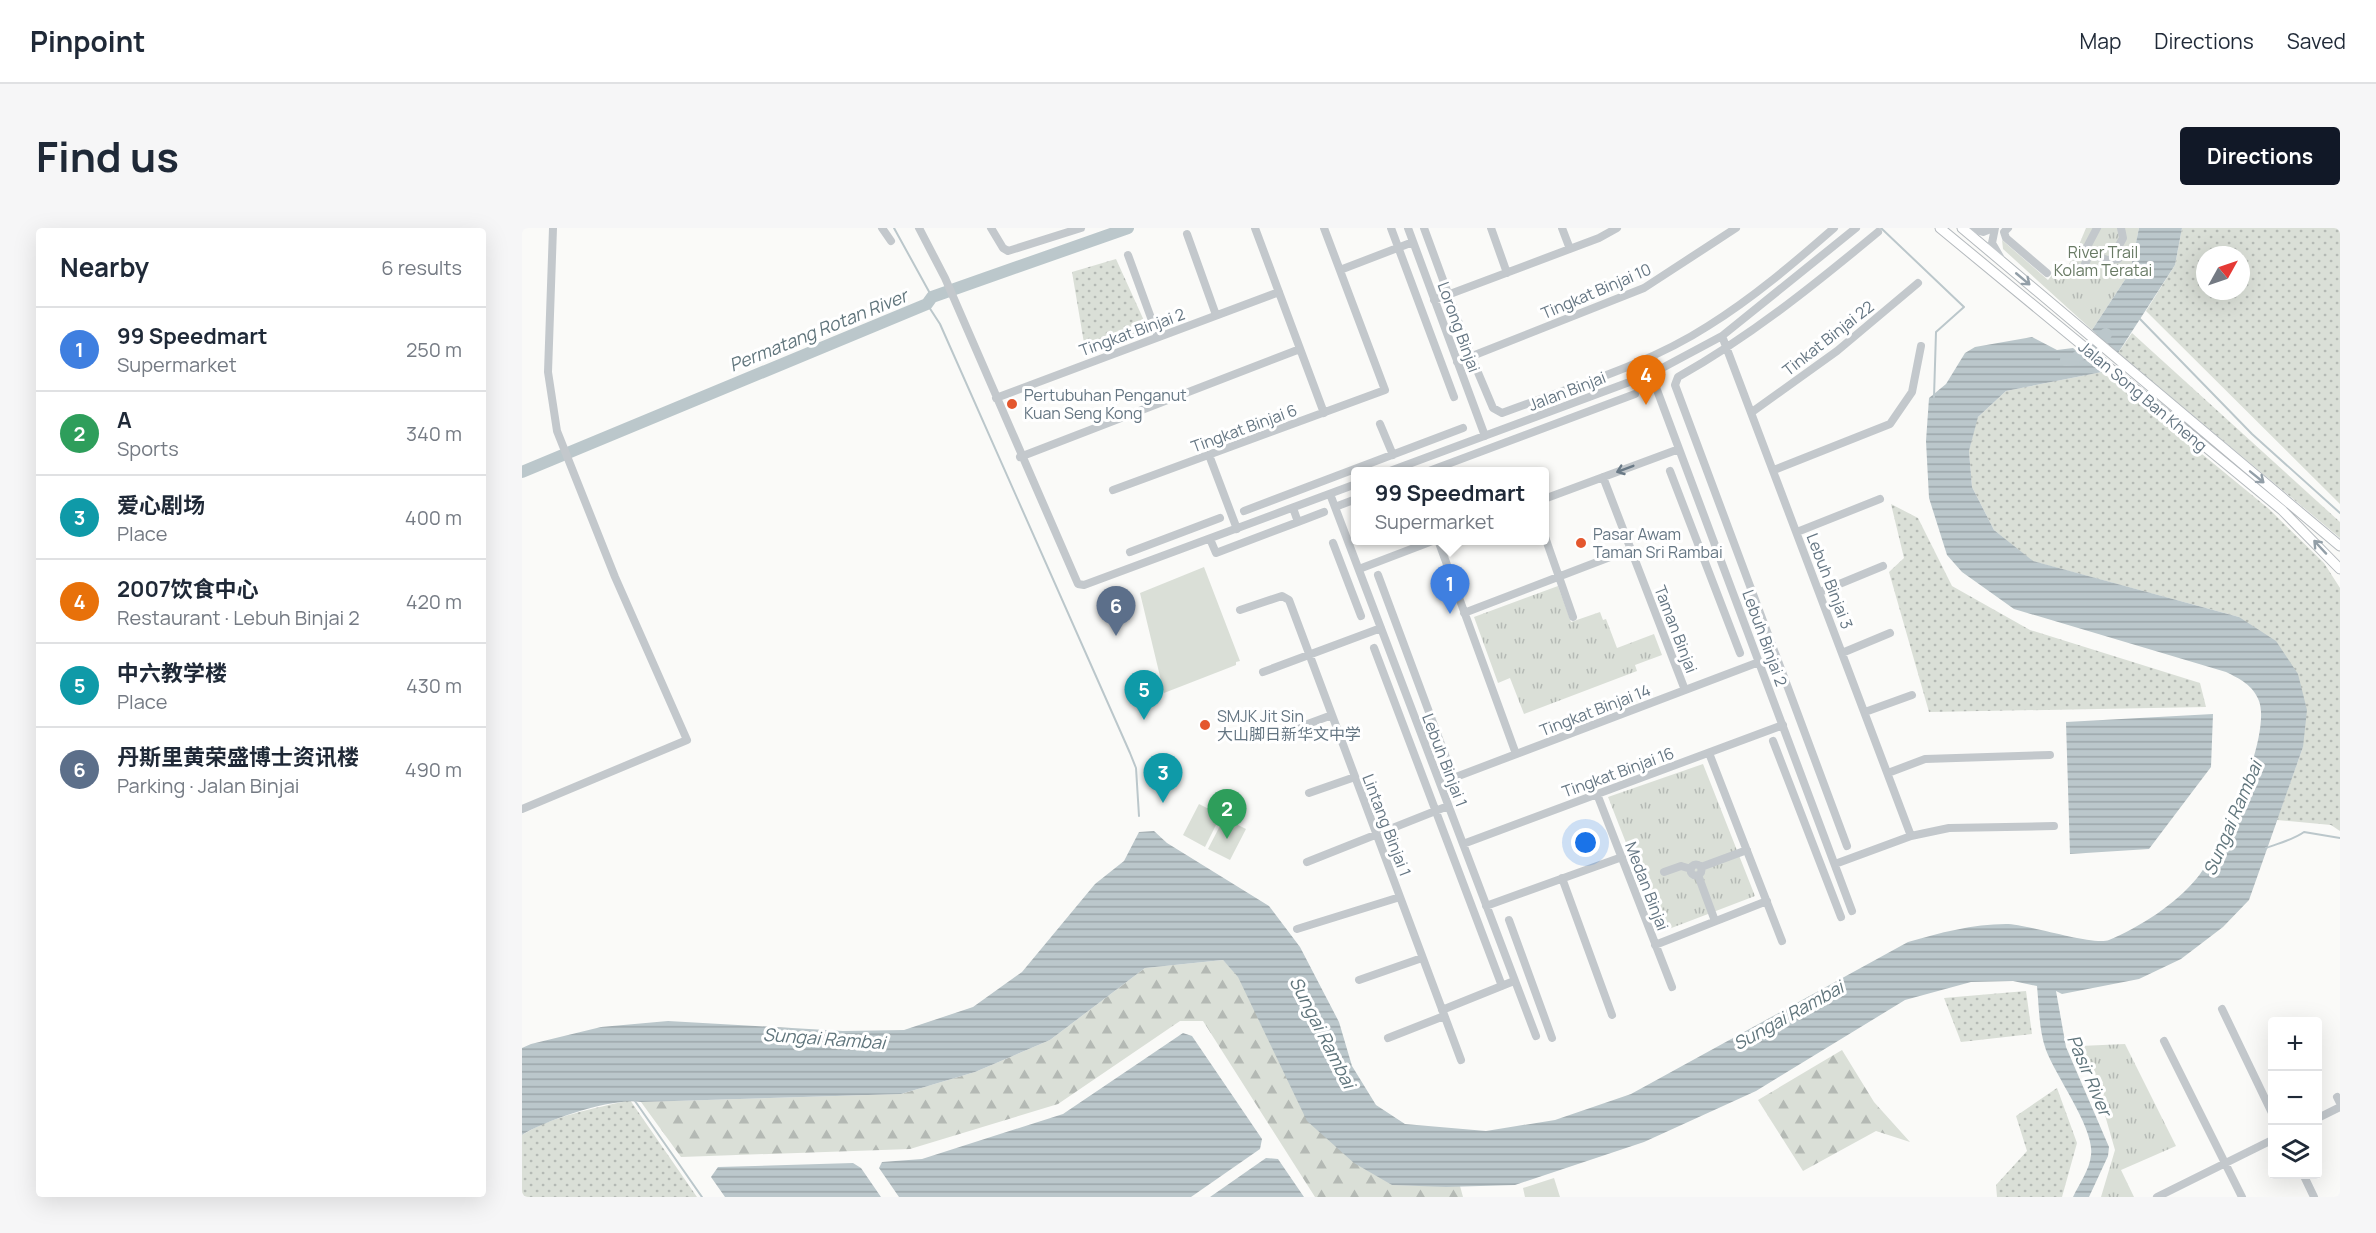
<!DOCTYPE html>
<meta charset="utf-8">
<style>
:root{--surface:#fff;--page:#f6f6f7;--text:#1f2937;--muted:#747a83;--line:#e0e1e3;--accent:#111827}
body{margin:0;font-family:Manrope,"Noto Sans SC",sans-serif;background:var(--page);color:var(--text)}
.controls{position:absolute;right:18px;bottom:18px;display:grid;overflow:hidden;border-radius:6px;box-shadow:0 6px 24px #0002}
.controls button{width:54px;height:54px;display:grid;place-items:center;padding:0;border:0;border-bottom:2px solid var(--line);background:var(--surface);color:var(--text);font:30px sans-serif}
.compass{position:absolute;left:1674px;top:18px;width:54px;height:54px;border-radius:50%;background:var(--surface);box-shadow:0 6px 24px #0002;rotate:50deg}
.you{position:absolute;left:1064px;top:615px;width:21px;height:21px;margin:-15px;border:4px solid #fff;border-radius:50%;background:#1a73e8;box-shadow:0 0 0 9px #1a73e833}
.badge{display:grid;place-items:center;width:39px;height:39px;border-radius:50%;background:var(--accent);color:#fff;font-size:20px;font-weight:700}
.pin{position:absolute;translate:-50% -50px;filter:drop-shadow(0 2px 3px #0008)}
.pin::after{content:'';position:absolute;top:32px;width:21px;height:18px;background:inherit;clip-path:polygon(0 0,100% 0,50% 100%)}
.popup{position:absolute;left:829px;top:239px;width:198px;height:78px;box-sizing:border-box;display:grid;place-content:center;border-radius:6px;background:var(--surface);filter:drop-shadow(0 2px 4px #0005);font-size:20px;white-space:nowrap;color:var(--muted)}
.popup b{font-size:22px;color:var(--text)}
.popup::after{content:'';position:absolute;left:50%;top:100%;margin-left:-12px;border:12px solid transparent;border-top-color:var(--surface)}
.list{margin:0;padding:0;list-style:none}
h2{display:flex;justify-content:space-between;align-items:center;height:78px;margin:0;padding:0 24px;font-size:26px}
h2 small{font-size:20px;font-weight:400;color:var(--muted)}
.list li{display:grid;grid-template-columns:39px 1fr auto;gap:18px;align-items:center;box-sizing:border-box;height:84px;padding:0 24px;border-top:2px solid var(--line)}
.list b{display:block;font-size:22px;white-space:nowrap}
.list p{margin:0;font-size:20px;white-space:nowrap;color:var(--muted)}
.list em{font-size:20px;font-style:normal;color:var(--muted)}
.icon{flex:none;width:33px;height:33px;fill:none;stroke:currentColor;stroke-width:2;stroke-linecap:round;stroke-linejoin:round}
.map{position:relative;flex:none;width:1818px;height:969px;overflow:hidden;border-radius:6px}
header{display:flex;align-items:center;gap:36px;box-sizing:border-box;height:84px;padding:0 30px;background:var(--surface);border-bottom:2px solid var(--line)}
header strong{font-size:28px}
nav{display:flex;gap:33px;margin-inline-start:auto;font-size:21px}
.intro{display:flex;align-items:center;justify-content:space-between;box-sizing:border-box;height:144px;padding:0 36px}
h1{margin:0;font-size:42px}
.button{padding:15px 27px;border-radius:6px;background:var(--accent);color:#fff;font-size:21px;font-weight:700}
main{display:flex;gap:36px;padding:0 36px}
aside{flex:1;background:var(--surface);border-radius:6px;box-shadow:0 6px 24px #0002}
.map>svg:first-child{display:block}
.grass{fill:url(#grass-dots);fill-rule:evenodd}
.forest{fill:url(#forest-firs)}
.park{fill:url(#park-tufts)}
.garden{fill:#dadfd7}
.water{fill:url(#water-rules)}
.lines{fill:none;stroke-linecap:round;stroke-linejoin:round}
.stream{stroke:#bbc7cb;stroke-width:2}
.river{stroke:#bbc7cb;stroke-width:12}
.major-casing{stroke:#b5babe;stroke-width:11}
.minor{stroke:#c3c8cc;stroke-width:8}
.major{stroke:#fff;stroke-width:9}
.oneway{stroke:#939fa8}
.oneway2{stroke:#6a7a87}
.poi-dot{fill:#e4572e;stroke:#fff;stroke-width:2}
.labels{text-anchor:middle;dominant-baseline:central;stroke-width:6;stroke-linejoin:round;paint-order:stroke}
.park-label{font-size:16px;fill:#687a64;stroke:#fff}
.street-label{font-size:16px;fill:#657683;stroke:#fff}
.poi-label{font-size:16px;fill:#657683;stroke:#fff;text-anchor:start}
.water-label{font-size:18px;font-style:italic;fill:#60757c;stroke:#fff}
</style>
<header>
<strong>Pinpoint</strong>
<nav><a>Map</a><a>Directions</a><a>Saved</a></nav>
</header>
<div class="intro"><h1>Find us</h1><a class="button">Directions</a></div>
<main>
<aside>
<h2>Nearby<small>6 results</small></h2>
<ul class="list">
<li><span class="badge" style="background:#3f7fe0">1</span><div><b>99 Speedmart</b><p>Supermarket</p></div><em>250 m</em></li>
<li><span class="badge" style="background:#2e9e5b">2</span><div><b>A</b><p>Sports</p></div><em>340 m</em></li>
<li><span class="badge" style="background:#0f9aa8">3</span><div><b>爱心剧场</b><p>Place</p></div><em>400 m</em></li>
<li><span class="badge" style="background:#e8710a">4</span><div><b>2007饮食中心</b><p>Restaurant · Lebuh Binjai 2</p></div><em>420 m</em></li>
<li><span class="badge" style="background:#0f9aa8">5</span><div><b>中六教学楼</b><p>Place</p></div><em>430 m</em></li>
<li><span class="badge" style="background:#5c6f8a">6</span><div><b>丹斯里黄荣盛博士资讯楼</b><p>Parking · Jalan Binjai</p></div><em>490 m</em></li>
</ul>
</aside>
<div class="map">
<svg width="1818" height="969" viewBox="0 0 1818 969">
<defs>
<pattern id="grass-dots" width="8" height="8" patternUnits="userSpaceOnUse" patternTransform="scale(1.5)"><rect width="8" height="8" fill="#dadfd7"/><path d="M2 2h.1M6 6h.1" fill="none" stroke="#b4b9b4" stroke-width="1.8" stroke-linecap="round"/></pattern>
<pattern id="forest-firs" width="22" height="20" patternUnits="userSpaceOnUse" patternTransform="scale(1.5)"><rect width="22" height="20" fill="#dadfd7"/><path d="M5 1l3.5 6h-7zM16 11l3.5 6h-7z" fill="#b4b9b4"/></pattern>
<pattern id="park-tufts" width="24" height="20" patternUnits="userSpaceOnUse" patternTransform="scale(1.5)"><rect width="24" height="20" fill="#dadfd7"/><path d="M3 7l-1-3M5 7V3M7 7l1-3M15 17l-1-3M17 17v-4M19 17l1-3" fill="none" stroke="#b4b9b4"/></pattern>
<pattern id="water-rules" width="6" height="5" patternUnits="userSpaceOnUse" patternTransform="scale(1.5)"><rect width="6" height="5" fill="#bbc7cb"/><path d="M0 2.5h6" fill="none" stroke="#9ca6aa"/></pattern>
</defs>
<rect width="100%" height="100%" fill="#fafaf8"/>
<path class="grass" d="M1660,0H1818V276L1624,83L1653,37ZM1683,27H1719V63H1683Z
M594,31L624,97L621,105L576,123L563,121L550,44Z
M1610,105L1818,294V310L1596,125Z
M1580,144L1747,281L1802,335L1818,360V603L1809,597L1755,592L1781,519L1717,389L1510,333L1472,302L1450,259L1447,223L1455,190L1484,163Z
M1369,276L1396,290L1430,358L1508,402L1678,455L1684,479L1407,484L1367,344L1382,330Z
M1504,763L1510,806L1439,814L1422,770Z
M1535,860L1555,915L1540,969H1475L1474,957L1505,923L1494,888Z
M108,872L175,969H0V907C33,887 71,881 108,872Z"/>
<path class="forest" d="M701,732L716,748L870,957L938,958L941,969H793L681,793H658L536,876L388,921L159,929L119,874L379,866L453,844L528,812L623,740Z
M1320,822L1352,874L1388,914L1354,903L1281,943L1236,872Z"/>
<path class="park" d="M1564,0H1617L1608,44L1570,102L1481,21L1480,12L1526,52L1530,47L1537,53L1554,24Z
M1036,358L1049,394L1078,384L1081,392L1084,391L1095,420L1132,406L1140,427L1113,437L1115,443L1002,486L988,450L976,455L952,389Z
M1181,536L1233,668L1139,704L1086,569Z
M1603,816L1654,918L1599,942L1612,969H1579L1593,922L1572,849L1558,818Z"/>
<path class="garden" d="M682,339L718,433L714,434V437L642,465L618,365Z
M677,576L699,587L683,619L661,607Z
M702,590L724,601L708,632L686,621Z
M1131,617L1142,645L1127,651L1116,623Z
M1032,950L1038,969H1003L1001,960Z"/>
<path class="water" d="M1617,0H1660L1653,37L1596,125L1570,102L1608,44Z
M1510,109L1535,122L1551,120L1580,144L1484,163L1456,189L1447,223L1450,259L1472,302L1511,333L1717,389L1754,413L1776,446L1785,482L1781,519L1727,672L1701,699L1659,731L1617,751L1540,766L1534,763L1544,819L1587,919L1586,928L1567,969H1551C1557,956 1568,941 1569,927C1573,901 1534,849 1524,822C1517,803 1517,779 1515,758L1491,753L1449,754L1383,772L1234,863L1122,914L993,957L924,959L870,957L832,935L785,893L716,749L701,732L623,740L528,812L453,844L379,866L119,874C92,869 24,892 0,907V820L9,816L79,799L146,793L321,803L382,802L451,779L500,744L573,656L602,633L617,604L632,603L645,615L747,678L778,719L817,794L830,838L854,877L883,896L964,903L1033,892L1109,866L1386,714C1417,705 1451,696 1484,696C1506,696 1571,718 1587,712C1618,699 1654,676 1675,650C1699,621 1750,508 1737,473C1731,457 1718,451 1704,444L1492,381L1440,344L1425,327L1407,270L1404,213L1407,170L1424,156L1443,125L1453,119Z
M1691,486L1689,539L1627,621L1548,626L1544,494Z
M661,805L670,808L740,911L738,921L669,969H377L357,940L360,934L400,931L541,886Z
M744,930L756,931L782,969H688Z
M331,935L339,940L359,969H203L189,949L196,939Z"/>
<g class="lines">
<path class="stream" d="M372,0L410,69
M1359,0L1442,79L1414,104L1412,169
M405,76L418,96L608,525L614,540L617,588
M1618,91L1730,206L1818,285
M1744,620C1757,615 1771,612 1782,604L1818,610
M113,873L180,969"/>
<path class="river" d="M1544,132L1553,131L1584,106
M0,244L405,76L410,69L606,0"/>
<defs>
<path id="major" d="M1418,0L1760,282L1818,341
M1440,0L1818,318"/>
</defs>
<use href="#major" class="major-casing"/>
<path class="minor" d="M360,0L369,13
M397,0L423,50L556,356L562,357L834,256
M469,0L481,20L486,23L559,0
M733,0L802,185
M869,0L932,169
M886,0L963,208
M902,0L949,128L971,180L980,185C1049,159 1124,138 1186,98C1231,70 1272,35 1312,0
M969,0L985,45
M1040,0L1048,21
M1446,0L1461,4L1471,0
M1473,0L1470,15L1478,29
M1486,0L1482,4L1484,10L1525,45
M665,6L694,87
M1568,25L1585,32L1596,31L1595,21L1601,10L1599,0
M606,27L636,109
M1563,36L1568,25L1565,19L1575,0
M818,42L891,14
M912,72L1077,10L1095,0
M1200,108L1389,608
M935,134L1122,60L1214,0
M1129,146L1330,683
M474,170L757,64
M1230,184L1315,123L1396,55
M858,196L871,227
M687,227L715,301
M498,229L778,121
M1252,242L1368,196L1390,164L1399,118
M868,243L1129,146L1200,108L1334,0
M907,243L1113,166
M1148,243L1218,425
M1081,249L1163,462
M591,262L863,162L802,0
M808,266L1014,808
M1022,271L1157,221
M813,279L834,271
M771,280L776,294L802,284
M722,283L941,200
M1275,304L1358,271
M1022,306L1051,389
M688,311L694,325L776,294
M916,312L994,526
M811,315L839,388
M608,324L698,290
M837,341L913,312
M856,347L926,535
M1298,364L1361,338
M718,382L760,368L767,372L939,832
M942,385L1109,321
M852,420L980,758
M1320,425L1368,405
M741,444L859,400
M1343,484L1390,467
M764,504L810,487
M1251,513L1319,689
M1187,525L1260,713
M1366,545L1403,531L1528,527
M918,555L1237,434
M787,565L833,549
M1075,566L1150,759
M0,581L165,512L93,349L35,203L26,144L31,0
M941,616L1261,497
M1325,618L1153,157L1156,149C1229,108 1292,57 1356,4
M785,634L926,578
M1313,636L1389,608L1427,600L1532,598
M1168.5 642a5.5 5.5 0 1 1 11 0a5.5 5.5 0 1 1-11 0Z
M1179,639L1225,622
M1142,644L1159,638L1169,641
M1176,647L1193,693
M1040,650L1090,787
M964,678L1100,629
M987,692L1030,810
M775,701L878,669
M1133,717L1245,673
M837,752L900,730
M1700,781L1750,885
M920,782L992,753
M866,810L922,788
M1642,813L1720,969
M1815,869L1818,875
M1796,890L1818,879
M1781,946L1792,969
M1635,969L1750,912"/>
<use href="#major" class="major"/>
</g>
<defs><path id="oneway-shaft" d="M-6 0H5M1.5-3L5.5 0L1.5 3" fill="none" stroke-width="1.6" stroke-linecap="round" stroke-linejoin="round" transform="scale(1.5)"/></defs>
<g class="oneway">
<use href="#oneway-shaft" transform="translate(1501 51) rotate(40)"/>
<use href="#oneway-shaft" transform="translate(1735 249) rotate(39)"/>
<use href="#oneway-shaft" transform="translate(1798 319) rotate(-133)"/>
</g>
<use class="oneway2" href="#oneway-shaft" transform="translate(1103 241) rotate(159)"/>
<g class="poi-dot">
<circle cx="490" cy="176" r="6"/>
<circle cx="1059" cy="315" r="6"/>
<circle cx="683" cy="497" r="6"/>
</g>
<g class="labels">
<g class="park-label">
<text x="1581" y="24">River Trail<tspan x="1581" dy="18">Kolam Teratai</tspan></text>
</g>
<g class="street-label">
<text transform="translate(1074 63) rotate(-23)">Tingkat Binjai 10</text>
<text transform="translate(937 99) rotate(70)">Lorong Binjai</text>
<text transform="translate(610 104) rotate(-20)">Tingkat Binjai 2</text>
<text transform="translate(1306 110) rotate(-38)">Tinkat Binjai 22</text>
<text transform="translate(1045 163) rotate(-21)">Jalan Binjai</text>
<text transform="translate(1621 168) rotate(40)">Jalan Song Ban Kheng</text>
<text transform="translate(722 200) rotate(-20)">Tingkat Binjai 6</text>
<text transform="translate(1308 353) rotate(69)">Lebuh Binjai 3</text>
<text transform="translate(1154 401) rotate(69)">Taman Binjai</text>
<text transform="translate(1243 410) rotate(70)">Lebuh Binjai 2</text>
<text transform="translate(1073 482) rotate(-21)">Tingkat Binjai 14</text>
<text transform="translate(923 532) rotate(69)">Lebuh Binjai 1</text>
<text transform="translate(1096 544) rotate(-20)">Tingkat Binjai 16</text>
<text transform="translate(865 597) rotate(69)">Lintang Binjai 1</text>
<text transform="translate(1125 658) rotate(69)">Medan Binjai</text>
</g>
<g class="poi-label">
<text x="502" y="167">Pertubuhan Penganut<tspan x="502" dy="18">Kuan Seng Kong</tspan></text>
<text x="1071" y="306">Pasar Awam<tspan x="1071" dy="18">Taman Sri Rambai</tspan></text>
<text x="695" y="488">SMJK Jit Sin<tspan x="695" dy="18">大山脚日新华文中学</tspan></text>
</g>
<g class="water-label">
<text transform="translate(296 102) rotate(-22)">Permatang Rotan River</text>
<text transform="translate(1710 590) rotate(-67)">Sungai Rambai</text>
<text transform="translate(1266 787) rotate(-29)">Sungai Rambai</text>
<text transform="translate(801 804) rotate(63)">Sungai Rambai</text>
<text transform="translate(302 810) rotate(4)">Sungai Rambai</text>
<text transform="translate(1568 847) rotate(67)">Pasir River</text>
</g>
</g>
</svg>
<div class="controls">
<button>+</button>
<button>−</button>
<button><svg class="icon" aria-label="layers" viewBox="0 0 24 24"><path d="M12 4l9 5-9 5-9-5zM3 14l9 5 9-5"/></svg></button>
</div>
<svg class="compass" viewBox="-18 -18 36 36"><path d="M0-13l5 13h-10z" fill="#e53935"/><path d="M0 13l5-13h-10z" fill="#747a83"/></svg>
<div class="you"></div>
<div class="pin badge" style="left:928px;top:386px;background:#3f7fe0">1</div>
<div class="popup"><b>99 Speedmart</b>Supermarket</div>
<div class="pin badge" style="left:705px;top:611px;background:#2e9e5b">2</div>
<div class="pin badge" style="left:641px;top:575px;background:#0f9aa8">3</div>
<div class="pin badge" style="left:1124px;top:177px;background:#e8710a">4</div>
<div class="pin badge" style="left:622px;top:492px;background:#0f9aa8">5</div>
<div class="pin badge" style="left:594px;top:408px;background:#5c6f8a">6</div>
</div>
</main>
